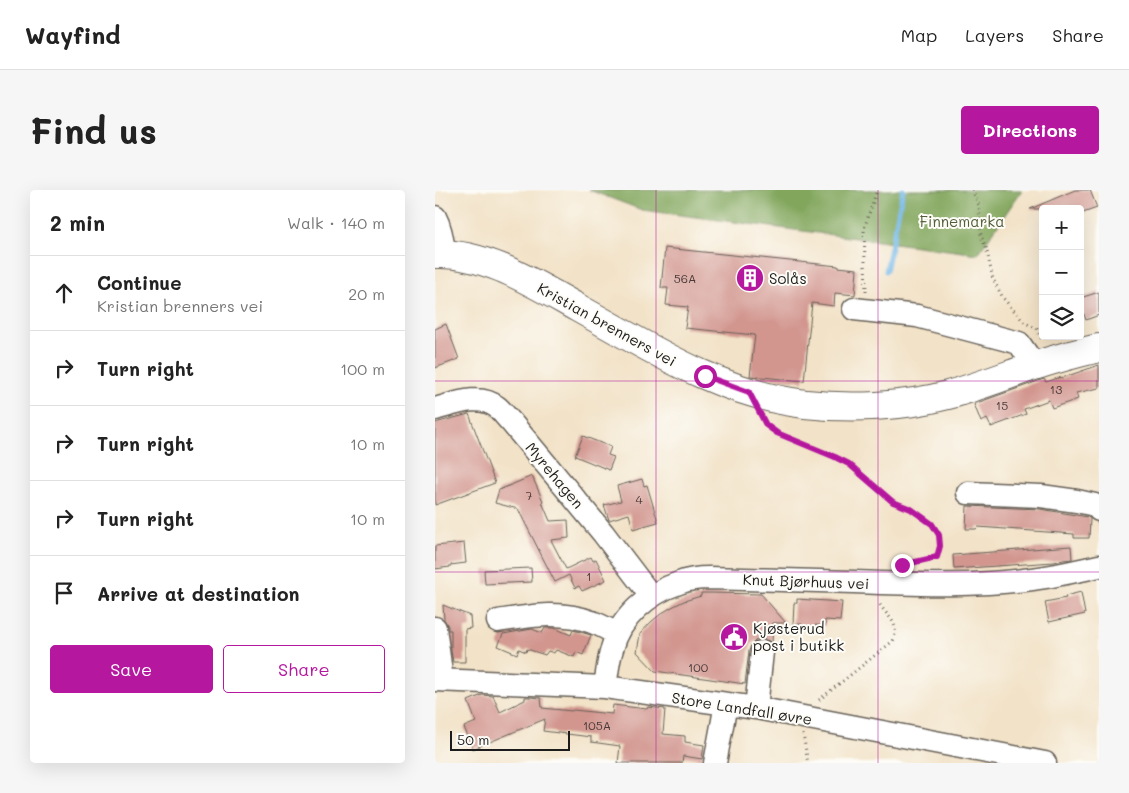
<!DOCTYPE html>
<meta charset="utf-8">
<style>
:root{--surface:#fff;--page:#f6f6f6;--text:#222;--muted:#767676;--line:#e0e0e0;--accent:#b5179e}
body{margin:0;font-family:Mali,sans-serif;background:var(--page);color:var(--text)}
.controls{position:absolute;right:15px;top:15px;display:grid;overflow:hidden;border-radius:5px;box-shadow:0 5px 20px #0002}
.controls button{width:45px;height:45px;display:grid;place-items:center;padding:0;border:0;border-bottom:1px solid var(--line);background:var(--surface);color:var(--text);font:25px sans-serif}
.scale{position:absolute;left:15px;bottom:12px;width:120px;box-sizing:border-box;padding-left:5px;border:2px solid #1c1c1c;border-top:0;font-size:14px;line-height:18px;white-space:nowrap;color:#1c1c1c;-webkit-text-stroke:4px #fdfcf7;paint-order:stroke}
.stop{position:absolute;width:15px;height:15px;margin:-11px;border:4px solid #b5179e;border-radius:50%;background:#fff}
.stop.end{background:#b5179e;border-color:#fff;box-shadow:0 1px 5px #0008}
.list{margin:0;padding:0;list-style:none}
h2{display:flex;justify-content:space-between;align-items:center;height:65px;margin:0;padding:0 20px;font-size:21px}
h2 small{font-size:16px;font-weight:400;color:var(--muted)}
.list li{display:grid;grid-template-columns:32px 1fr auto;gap:15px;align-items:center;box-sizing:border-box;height:75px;padding:0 20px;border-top:1px solid var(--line)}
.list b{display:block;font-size:19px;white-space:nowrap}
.list p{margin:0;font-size:16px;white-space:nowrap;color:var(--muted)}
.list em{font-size:16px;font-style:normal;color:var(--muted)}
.actions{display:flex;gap:10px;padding:15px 20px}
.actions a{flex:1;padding:11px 0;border:1px solid var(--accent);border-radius:5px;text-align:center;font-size:18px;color:var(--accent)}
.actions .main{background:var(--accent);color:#fff}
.icon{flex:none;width:28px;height:28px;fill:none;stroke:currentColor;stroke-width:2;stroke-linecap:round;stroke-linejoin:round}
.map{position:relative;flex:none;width:664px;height:573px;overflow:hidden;border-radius:5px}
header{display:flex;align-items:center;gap:30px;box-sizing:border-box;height:70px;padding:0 25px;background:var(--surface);border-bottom:1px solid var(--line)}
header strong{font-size:24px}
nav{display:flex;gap:28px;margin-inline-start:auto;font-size:18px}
.intro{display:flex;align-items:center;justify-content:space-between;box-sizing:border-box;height:120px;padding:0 30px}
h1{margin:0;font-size:35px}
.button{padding:12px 22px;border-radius:5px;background:var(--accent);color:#fff;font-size:18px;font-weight:700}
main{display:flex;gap:30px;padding:0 30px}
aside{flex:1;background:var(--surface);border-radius:5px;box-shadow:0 5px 20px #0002}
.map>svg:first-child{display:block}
.forest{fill:#81a65c;stroke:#4e613c}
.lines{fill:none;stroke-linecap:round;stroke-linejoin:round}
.stream{stroke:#70b7e7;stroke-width:5}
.building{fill:#d2968f}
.minor-casing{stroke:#676158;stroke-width:25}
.major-casing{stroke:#676158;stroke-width:30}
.path{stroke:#676158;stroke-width:3;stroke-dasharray:1 4;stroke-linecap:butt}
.minor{stroke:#fff;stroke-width:22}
.major{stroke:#fff;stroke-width:28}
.route{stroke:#b5179e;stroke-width:6}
.grid{fill:none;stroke:#b5179e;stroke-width:1;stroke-opacity:0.55}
.labels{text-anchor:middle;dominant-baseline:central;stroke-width:4;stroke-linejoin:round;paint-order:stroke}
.number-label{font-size:12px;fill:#4a3a39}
.park-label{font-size:15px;fill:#525e3a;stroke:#fdfcf7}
.poi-label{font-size:15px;fill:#1c1c1c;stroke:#fdfcf7;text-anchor:start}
.street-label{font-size:15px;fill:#1c1c1c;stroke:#fdfcf7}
</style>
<header>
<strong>Wayfind</strong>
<nav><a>Map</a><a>Layers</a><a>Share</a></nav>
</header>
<div class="intro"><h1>Find us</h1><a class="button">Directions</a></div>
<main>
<aside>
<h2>2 min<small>Walk · 140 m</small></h2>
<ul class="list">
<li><svg class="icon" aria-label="ahead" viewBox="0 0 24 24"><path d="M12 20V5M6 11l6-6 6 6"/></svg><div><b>Continue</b><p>Kristian brenners vei</p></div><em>20 m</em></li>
<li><svg class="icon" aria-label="right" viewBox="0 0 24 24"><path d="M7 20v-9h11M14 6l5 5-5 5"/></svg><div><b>Turn right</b></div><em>100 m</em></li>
<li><svg class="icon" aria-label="right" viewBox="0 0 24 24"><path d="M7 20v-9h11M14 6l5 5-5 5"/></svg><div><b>Turn right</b></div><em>10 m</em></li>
<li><svg class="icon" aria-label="right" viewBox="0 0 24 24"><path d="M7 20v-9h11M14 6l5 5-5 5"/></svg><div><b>Turn right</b></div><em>10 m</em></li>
<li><svg class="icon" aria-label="arrive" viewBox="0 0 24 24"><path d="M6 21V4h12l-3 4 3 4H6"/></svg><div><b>Arrive at destination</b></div></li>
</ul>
<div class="actions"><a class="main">Save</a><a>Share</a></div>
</aside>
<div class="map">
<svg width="664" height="573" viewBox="0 0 664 573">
<rect width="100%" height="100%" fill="#fdfcf7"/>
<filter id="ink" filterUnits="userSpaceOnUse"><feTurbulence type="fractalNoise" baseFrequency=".02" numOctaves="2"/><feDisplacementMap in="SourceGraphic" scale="10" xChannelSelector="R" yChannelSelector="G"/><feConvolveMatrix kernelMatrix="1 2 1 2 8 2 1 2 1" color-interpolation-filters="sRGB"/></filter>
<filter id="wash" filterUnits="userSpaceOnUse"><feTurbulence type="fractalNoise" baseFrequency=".0096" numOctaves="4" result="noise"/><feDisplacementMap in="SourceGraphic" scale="20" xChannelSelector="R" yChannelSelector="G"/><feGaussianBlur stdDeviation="1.12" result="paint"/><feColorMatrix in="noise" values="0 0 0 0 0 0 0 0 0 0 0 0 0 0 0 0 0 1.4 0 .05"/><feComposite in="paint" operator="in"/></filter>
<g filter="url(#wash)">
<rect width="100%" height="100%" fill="#f2e2c7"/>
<path class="forest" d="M154,0H587L543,64L207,20Z"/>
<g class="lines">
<path class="stream" d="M451,81L468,0"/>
</g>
<g id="blocks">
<path class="building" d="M640,0H655L662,18L645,24V19H595Z
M230,58L403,76V77L422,79L420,105L400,103L399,116L377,113L369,191L315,186L320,145L250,138L253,117L231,115L233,98H226Z
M664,102V125L651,130L645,113V108Z
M11,134L24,169L0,178V139Z
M664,175V198L641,203L643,209L617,218L614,210L589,219L591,224L556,237L552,229L546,232L539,214L609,189L611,192L626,187L627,188Z
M34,224L60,293L0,315V233Z
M148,246L176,257L173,265L179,267L174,280L140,266Z
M97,286L108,311L107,312L115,331L133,330L134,348L116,350L131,379L156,367L158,371L161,369L171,390L147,401L144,396L140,398L134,385L120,392L83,319L60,313L64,300Z
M207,289L209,296L212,295L223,332L198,339L194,324L174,330L169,315L186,311L182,296Z
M532,316L605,319L653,327L655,329L654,348H639V344L543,337L541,339H531Z
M29,353L31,373L15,375V377L0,379V356Z
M636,356L637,369L628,370L619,372L519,379L518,365Z
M96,378L97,392L50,394L49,380Z
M646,402L650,424L614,432L610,412L631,408L630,406Z
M266,403H276L326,404L351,433H338L337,454L334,451L328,449L321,450L316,455L314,461L310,494L220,481L202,462L205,444L216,432L227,423L237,417L249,411L266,406Z
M362,409L407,412L405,431L390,430V436L380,435L379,439H367V434H358L359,413H362Z
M8,415L35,426L36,438L30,439V472H18L16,461V440H13V436L9,429Z
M110,438H119L136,445L138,440L156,445L148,465L141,462L139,467L121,460L119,463L113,461L110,465L92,459L91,462L84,459L82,464L63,456L68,444L97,439L107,443Z
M47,505L58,506L65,522L90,510V507H95L106,508L107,518L137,521L138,520L177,524L178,515L212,519L213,517L230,519L228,544L250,546V552L269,555L267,569L248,566L247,573H183L185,556L156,552V547L108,541L110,529L38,559L29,537L41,532L33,511Z"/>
</g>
</g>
<g filter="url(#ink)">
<use href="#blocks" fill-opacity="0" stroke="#676158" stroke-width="1"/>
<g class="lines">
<defs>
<path id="minor" d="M0,27C6,38 8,52 9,64
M419,119L482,126L584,153L600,176
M0,219C19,214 45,203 62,217C67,221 71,227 76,232L168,343L216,406
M533,303L606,306L642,311L660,315L664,320
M63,431C95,426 125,420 157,432C166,435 174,440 182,444
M0,438L7,490
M0,490L170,497L321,518L610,573
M170,497C172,485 173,471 177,459C185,427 214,403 244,393C254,389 264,388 274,388C323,389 371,391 419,392C478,394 538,397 597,389C620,386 642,381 664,376
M321,518L327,462
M280,573L291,514"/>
<path id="major" d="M0,64C50,62 100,94 143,118C215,158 286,204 370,214C416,219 468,217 513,205C542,197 570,186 599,176C620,169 642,163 664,158"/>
</defs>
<use href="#minor" class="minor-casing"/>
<use href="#major" class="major-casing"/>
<path class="path" d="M537,0L544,15L546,46L551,57L558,89L568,108L589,132L602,139L607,150
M431,102L429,39L442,0
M327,228L331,235L342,243L400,267L414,274L458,312L476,319L497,334L504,345L505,356L502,367L476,373
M384,510L458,451C466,431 450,426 443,411
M368,544L373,573"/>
<use href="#minor" class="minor"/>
<use href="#major" class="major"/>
</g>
</g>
<g class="lines" filter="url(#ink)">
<path class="route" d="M270,186L314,202L331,235L342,243L400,267L414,274L458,312L476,319L497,334L504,345L505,356L502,367L467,375"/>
</g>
<path class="grid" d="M221,0V573M443,0V573M0,191H664M0,382H664"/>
<defs>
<symbol id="building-disc" viewBox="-11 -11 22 22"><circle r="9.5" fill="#b5179e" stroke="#fdfcf7"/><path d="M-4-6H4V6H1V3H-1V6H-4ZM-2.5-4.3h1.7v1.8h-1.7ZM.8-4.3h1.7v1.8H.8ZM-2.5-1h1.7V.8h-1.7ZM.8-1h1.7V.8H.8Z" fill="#fff"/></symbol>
<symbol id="civic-disc" viewBox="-11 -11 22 22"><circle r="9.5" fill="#b5179e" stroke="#fdfcf7"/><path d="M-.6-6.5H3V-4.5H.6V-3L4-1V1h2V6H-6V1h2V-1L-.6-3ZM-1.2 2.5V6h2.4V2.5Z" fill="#fff"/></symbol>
</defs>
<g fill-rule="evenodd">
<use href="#building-disc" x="299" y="72" width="32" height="32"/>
<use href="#civic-disc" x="283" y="431" width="32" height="32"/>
</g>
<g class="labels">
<g class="number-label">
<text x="250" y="88">56A</text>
<text x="621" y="199">13</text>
<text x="567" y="215">15</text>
<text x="94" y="305">7</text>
<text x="204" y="309">4</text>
<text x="154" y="386">1</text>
<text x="263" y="477">100</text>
<text x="162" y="535">105A</text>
</g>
<g class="park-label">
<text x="527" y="31">Finnemarka</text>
</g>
<g class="poi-label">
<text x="334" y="88">Solås</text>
<text x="318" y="438">Kjøsterud<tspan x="318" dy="17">post i butikk</tspan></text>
</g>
<g class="street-label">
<text transform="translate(172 134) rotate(29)">Kristian brenners vei</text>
<text transform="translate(120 285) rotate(50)">Myrehagen</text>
<text transform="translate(371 391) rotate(2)">Knut Bjørhuus vei</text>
<text transform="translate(307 518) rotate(9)">Store Landfall øvre</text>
</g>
</g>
</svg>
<div class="controls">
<button>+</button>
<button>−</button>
<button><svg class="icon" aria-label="layers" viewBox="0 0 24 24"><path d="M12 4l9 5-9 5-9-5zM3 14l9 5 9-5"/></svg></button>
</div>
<div class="scale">50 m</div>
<div class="stop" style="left:270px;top:186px"></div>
<div class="stop end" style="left:467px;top:375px"></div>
</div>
</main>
